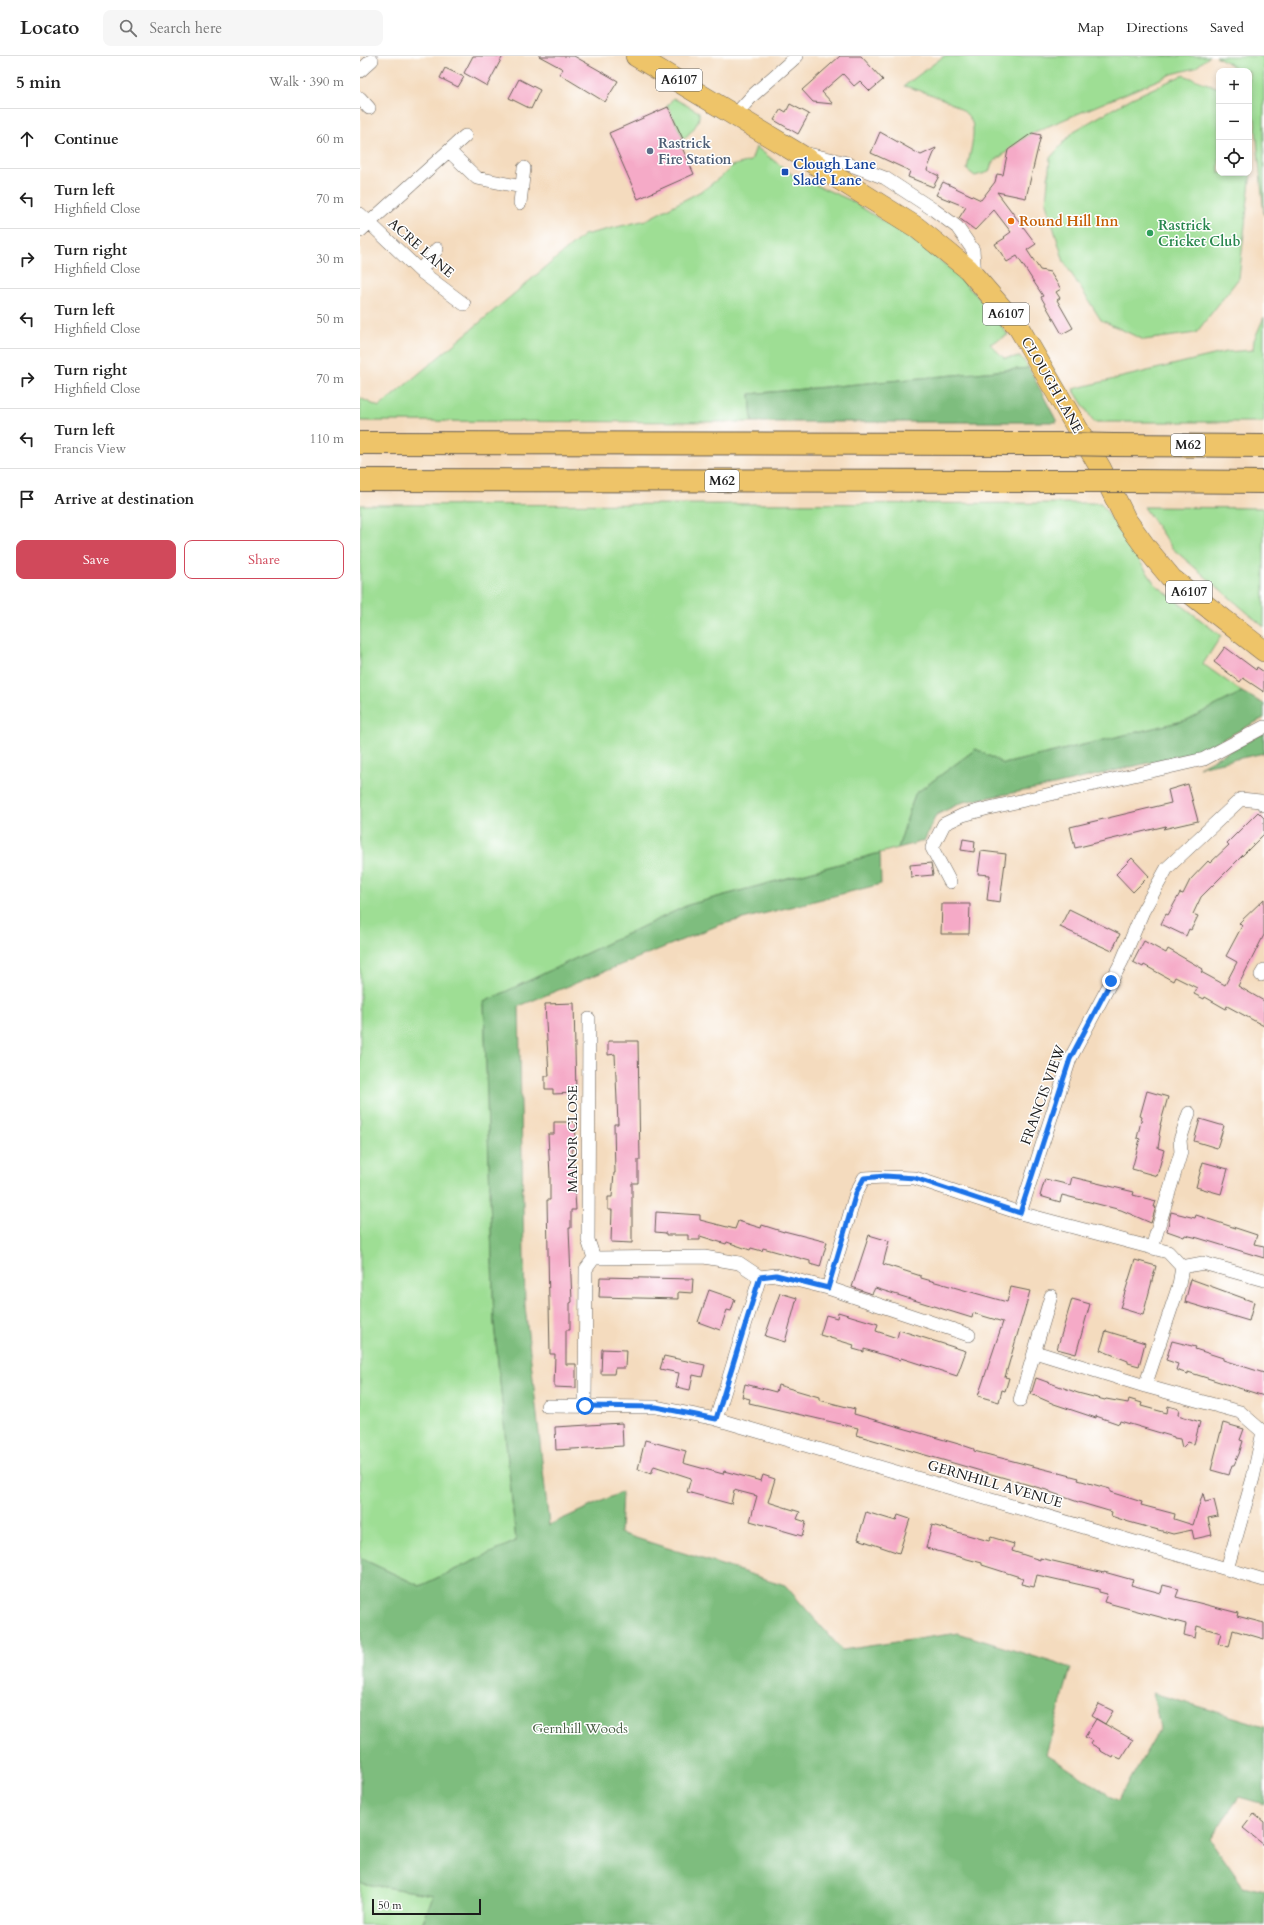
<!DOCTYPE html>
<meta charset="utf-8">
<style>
:root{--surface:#fff;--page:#f6f6f6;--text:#222;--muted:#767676;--line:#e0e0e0;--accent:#d1495b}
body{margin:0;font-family:Cardo,serif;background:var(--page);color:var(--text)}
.controls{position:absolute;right:12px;top:12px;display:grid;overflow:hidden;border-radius:8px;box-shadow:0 2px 6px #0003}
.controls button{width:36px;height:36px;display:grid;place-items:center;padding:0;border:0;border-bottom:1px solid var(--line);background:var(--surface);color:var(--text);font:20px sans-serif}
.scale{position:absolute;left:12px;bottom:10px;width:109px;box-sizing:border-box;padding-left:4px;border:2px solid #1c1c1c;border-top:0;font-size:11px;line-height:14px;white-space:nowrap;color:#1c1c1c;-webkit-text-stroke:3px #fff;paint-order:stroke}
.stop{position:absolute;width:12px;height:12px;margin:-9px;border:3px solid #1a73e8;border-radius:50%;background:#fff}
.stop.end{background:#1a73e8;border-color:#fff;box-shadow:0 1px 4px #0008}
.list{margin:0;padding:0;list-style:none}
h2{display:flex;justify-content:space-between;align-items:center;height:52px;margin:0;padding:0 16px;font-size:17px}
h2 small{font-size:13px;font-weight:400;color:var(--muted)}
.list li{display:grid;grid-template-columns:26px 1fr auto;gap:12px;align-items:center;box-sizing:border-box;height:60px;padding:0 16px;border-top:1px solid var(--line)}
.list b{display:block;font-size:15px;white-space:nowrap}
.list p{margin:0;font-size:13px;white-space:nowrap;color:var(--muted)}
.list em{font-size:13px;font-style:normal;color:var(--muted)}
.actions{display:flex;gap:8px;padding:12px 16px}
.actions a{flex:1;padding:9px 0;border:1px solid var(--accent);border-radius:8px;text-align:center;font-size:14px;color:var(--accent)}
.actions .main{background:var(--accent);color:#fff}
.icon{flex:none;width:22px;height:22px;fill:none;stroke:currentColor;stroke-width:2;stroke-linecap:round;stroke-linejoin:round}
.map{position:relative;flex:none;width:904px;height:1869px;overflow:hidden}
header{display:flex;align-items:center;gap:24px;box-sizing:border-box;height:56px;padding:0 20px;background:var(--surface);border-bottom:1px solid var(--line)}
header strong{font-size:19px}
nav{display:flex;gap:22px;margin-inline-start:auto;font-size:14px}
.search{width:280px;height:36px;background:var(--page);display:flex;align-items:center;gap:10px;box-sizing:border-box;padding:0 14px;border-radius:8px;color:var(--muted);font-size:15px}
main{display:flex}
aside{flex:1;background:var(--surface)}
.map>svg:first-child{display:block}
.green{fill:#9ede94;stroke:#5d7d58}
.forest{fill:#7ebd7e;stroke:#4d6c4d}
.building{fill:#f5aac7}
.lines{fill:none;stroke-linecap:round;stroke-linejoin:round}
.street-casing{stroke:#685f55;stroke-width:14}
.primary-casing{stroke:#685f55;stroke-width:22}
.highway-casing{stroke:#685f55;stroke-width:24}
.street{stroke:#fff;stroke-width:13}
.primary{stroke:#eec469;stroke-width:21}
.highway{stroke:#eec469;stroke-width:22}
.highway-bridge-casing{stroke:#685f55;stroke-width:24;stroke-linecap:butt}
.highway-bridge{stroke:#eec469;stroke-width:22}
.route{stroke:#1a73e8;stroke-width:5}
.service-dot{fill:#5c6f8a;stroke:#fff;stroke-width:1.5}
.transit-dot{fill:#1a4fb4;stroke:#fff;stroke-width:1.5}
.food-dot{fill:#e8710a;stroke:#fff;stroke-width:1.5}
.leisure-dot{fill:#2e9e5b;stroke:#fff;stroke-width:1.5}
.labels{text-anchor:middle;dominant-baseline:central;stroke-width:3;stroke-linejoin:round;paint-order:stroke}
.shield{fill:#fff;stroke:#606060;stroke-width:1}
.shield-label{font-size:13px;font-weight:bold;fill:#1c1c1c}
.service-label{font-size:14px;font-weight:bold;fill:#4e5e75;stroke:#fff;text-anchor:start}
.transit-label{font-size:14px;font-weight:bold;fill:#164399;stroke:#fff;text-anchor:start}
.food-label{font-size:14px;font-weight:bold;fill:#c56008;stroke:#fff;text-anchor:start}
.leisure-label{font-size:14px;font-weight:bold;fill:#27864d;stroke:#fff;text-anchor:start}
.street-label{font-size:14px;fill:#1c1c1c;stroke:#fff}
.park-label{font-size:14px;fill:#4a6046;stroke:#fff}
</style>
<header>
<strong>Locato</strong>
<div class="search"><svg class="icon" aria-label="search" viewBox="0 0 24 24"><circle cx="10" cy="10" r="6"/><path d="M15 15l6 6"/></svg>Search here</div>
<nav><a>Map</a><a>Directions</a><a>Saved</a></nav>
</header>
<main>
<aside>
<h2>5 min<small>Walk · 390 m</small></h2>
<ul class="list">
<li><svg class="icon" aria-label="ahead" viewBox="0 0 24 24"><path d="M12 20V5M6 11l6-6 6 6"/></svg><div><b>Continue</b></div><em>60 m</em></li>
<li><svg class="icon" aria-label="left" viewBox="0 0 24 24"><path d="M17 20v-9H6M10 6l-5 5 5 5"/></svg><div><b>Turn left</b><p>Highfield Close</p></div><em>70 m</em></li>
<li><svg class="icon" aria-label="right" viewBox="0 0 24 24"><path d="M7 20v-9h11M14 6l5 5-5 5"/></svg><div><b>Turn right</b><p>Highfield Close</p></div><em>30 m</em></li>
<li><svg class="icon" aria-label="left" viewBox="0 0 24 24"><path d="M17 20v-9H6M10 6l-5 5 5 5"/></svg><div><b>Turn left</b><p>Highfield Close</p></div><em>50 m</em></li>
<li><svg class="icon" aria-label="right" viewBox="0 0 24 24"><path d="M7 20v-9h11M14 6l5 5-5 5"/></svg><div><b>Turn right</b><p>Highfield Close</p></div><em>70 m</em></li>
<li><svg class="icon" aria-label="left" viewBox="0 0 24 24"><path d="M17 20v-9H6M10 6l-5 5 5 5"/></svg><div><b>Turn left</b><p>Francis View</p></div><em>110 m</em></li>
<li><svg class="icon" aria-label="arrive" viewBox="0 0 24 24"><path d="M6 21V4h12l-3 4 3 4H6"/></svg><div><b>Arrive at destination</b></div></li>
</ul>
<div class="actions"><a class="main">Save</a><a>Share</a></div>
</aside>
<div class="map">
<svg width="904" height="1869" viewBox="0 0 904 1869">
<rect width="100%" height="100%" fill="#fff"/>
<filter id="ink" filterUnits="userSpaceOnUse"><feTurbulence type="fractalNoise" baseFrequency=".025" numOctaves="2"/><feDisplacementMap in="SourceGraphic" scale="8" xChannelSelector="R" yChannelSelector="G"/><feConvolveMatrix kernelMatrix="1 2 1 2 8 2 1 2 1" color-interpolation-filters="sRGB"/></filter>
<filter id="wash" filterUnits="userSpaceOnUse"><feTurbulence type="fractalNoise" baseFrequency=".012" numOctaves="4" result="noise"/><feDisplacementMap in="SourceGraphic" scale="16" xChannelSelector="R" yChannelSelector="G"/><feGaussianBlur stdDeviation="0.9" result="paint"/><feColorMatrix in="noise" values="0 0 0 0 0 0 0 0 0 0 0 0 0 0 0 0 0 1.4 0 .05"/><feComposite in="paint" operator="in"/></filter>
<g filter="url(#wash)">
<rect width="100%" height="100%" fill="#f4dbbe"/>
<path class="green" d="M584,0H850L835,12L812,18L672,77L632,107L629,116L615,120L607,114C609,101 614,85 613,72C613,49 562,35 544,30Z
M856,0H904V159L895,63L889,57V15H875L876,12Z
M823,19L859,32V117H889V110L891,116L879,222L836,277L784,284L741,264L704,206L686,147L690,102L714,75L772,42Z
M313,42L339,56C341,66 331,77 323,83L308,51L306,52Z
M396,91L446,129L449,126L490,144L554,185L586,209L625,248L648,279L630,288L644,302L661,301L669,312L390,338L392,366L0,365V342L19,351L224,179L286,164L345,133L368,115L371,110L391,105Z
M904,261V366H734L713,333L866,296L893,294L894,284Z
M741,447L795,528L861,580L843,608L882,636L827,664L644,708L616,693L555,738L538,792L328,849L124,946L134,1267L156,1485L60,1530L0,1502V449Z
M784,451L904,452V571L812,492Z
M0,1827L74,1839L62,1869H0Z"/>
<path class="forest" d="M669,312L697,366H392L390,338Z
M882,636L904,648V662L839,695L685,731L603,746L576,759L564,785L538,792L555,738L616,693L644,708L827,664Z
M904,677V697L839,711Z
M520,797L521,828L359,869L159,950L165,1250L189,1469L262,1436L260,1477L425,1529L482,1594L598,1577L711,1612L686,1698L758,1745L800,1672L793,1637L904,1670V1748L879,1741L850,1783L883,1830L904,1835V1869H62L73,1839L0,1827V1502L60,1530L156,1485L134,1267L124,946L328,849Z"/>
<g id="blocks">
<path class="building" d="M113,0H143L127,30L104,17Z
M179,0H214L258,25L245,46L199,18L203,13Z
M480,0H501L523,24L510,35L500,25L494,30L483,18L462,36L473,48L453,46L442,34Z
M85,12L104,21L98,31L80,22Z
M159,23L180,34L171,53L149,42Z
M430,48L449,58L438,78L414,64L421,53L426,56Z
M308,51L323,83L319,85L334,118L278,143L249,77Z
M520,76L561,99L576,92L567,114L579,120L573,131L548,121L550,115L511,97Z
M672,77L681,79L666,142L637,136L676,188L667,194L680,214L690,216L701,233L696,236L700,242L697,244L713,272L702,278L681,241L683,240L657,200L647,206L635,188L645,182L644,181L651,176L634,154L615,174L599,162L606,151L576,139L583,126L621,144L635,126L637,118L643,119L648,94Z
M865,591L896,614L897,611L904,616V636L883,622L880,626L854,606Z
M828,728L838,765L803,773L806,770L715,792L710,771L811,747L808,734Z
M898,756L904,762V778L841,841L833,858L838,860L831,874L829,873L826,880L801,868L806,858L808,859L820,837L823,838L830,824L848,805L850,807L869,789L867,787Z
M603,783L615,785L614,796L601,794Z
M621,795L646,798L640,846L627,844L630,819L618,818Z
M772,802L789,820L773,836L756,818Z
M571,807L573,819L551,821L550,809Z
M904,843V879L878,930L904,945V970L867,950L866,953L845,941L844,943L834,938L837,932L815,921L813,925L784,909L783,911L773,906L784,885L806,897L808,893L843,913L841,916L865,929L877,906L866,900L882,870L879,867Z
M582,848H610L609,878H581Z
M709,853L760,878L752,895L700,871Z
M214,947L216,1037L193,1038V1033H185V1020H189L185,948Z
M248,985H278L280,1104H278V1127H272V1187L251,1186L252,1154H248V1141H252L254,1117H255L254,1068H258L255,998L248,999Z
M787,1035L808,1041L800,1069H801L799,1079L800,1080L798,1092L804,1094L797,1120L772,1113L780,1083L777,1082L782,1061L780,1060Z
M840,1063L864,1070L857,1092L834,1085Z
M194,1066H215L216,1069L215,1092L212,1091L216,1154H211V1172H209L212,1246L210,1247V1274H206V1308H216V1332L194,1331L195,1298H190L187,1144H190V1120L188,1078H194Z
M843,1106L868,1113L861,1138L836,1131Z
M712,1121L774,1136L773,1139L796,1145L794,1151H796L791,1167L761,1154L702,1139L700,1146L680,1140L685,1123L710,1129Z
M296,1156L340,1159V1164L375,1173L378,1165L401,1172L402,1169L424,1176V1175L467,1186L460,1211L450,1208V1205L403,1192L402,1195L391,1192L390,1194L367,1186L366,1188L340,1180V1184H328V1179H306V1177L295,1176Z
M811,1156L835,1162L836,1159L897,1179L894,1188L904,1190V1202L838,1182L825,1179L824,1181L807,1175Z
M509,1179L529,1185L523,1208L561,1220V1222L647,1246L651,1231L670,1235L645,1321L649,1322L645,1335L642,1334L639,1346L618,1340L643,1266L613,1257L612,1262L515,1232L512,1238L492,1231Z
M775,1204L796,1210L783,1259L760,1252Z
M240,1221L333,1223L332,1237L318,1236V1243L239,1241Z
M831,1223L894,1246L889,1265L825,1246Z
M349,1234L375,1243L371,1255L367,1254L360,1274L338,1266Z
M420,1237L437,1242L425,1286L405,1280Z
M712,1243L730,1248L716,1298L697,1293Z
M478,1256L518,1268L516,1275L537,1282L539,1274L606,1295L597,1320L541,1302L540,1304L504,1293V1296L493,1293L494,1289L460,1279L466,1259L477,1262Z
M746,1275L785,1287L779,1310L768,1307V1305L740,1294Z
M812,1285L836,1291L835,1293L863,1302V1304L904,1317V1340L828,1316V1318L816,1314L818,1308L806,1304Z
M242,1293L266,1294L265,1312H255L254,1318H241Z
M304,1300L345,1309L342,1321L333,1319L330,1334L316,1331L319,1317L300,1313Z
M676,1322L718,1337L745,1344L746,1343L768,1347L769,1343L782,1347L781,1350L807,1357L808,1350L819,1353L818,1359L840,1366L834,1388L828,1386L822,1392L820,1383L814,1382V1381L760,1365L759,1368L736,1360V1362L694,1348L671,1338Z
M385,1328L416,1336L418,1329L459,1341V1344L495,1353L494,1358L602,1389L614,1393V1395L719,1422L718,1424L750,1433V1436L782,1446L781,1449L815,1458L814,1463L833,1469L843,1437L845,1446L854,1444L858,1460L848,1462L852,1479L834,1483L832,1474L813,1478L769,1466L751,1460L752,1456L718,1446L690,1436V1435L496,1379L498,1372L389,1347L390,1343L382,1341Z
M262,1367L263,1390L196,1394L195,1371Z
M863,1367L884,1373L880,1384L883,1385L879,1398L874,1409H872L869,1419L851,1414Z
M285,1384L326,1395L323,1407L363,1418L364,1415L401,1425L403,1419L415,1423L408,1446L440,1456L437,1463L446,1466L442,1480L390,1465L397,1440L374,1434L371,1448L327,1436L331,1422L294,1410L291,1418L278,1413Z
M506,1456L536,1465L538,1459L550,1463L539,1497L498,1483Z
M572,1469L629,1485L631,1481L654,1488L652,1495L680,1504V1502L744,1517V1516L773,1524L771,1529L801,1537L803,1529L819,1533L816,1541L878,1557L877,1560L904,1567V1583L873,1574L869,1591L858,1588L861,1577L837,1570L835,1582L824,1579L826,1568L744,1546L747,1538L739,1536V1533L677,1519L674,1531L661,1528L663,1522L622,1509V1507L566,1492Z
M739,1648L753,1655L745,1668L732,1660Z
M736,1663L773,1684L761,1703L754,1700L753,1702L739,1694L740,1693L731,1688L733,1685L725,1681Z
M894,1758L904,1766V1789L883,1772Z"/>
</g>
</g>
<g filter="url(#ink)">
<use href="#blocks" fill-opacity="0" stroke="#685f55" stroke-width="1"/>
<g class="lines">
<defs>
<path id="street" d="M0,15L12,4
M0,42L9,52
M375,59L393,39L437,0
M89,95L117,122L162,131
M448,98L483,106L525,122L574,154L597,171L613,194L615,221
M160,147L164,112
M0,158L60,215L104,248
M0,175L105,80
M60,215L77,193
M590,826L572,792L584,768L603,759L625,753L844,703L904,671
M901,919L904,914
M229,963L228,1184L234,1202
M660,1157L710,1003L762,905L783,855L807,812L881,743L900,745L904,749
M792,1192L821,1096L820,1084L829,1057
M822,1211L843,1207L904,1224
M468,1232L609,1279
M675,1296L785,1330L880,1356L903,1376L893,1422L867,1513
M785,1330L819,1229L822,1211
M660,1344L691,1240
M187,1350L296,1351L356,1363L904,1524
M225,1350L226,1213L234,1202L344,1201L379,1207L400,1221
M356,1363L400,1221L416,1219L468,1232L496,1137L504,1122L525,1121L555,1122L660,1157L808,1196L822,1211"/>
<path id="primary" d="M276,0L434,95L556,171L608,213L659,272L741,413L766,464L787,493L812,523L904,595"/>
<path id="highway" d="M0,387L705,388
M753,389L904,390
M0,424L724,425
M772,425L904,426"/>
</defs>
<use href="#street" class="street-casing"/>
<use href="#primary" class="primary-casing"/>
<use href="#highway" class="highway-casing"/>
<use href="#street" class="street"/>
<use href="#primary" class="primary"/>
<use href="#highway" class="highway"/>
<defs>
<path id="highway-bridge" d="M705,388L753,389
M724,425H772"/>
</defs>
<use href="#highway-bridge" class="highway-bridge-casing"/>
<use href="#highway-bridge" class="highway-bridge"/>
</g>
</g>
<g class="lines" filter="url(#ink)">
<path class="route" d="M225,1350L296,1351L356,1363L400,1221L416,1219L468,1232L496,1137L504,1122L525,1120L555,1122L660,1157L710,1003L751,925"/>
</g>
<circle class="service-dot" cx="290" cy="95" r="4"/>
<rect class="transit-dot" x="421" y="112" width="8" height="8" rx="2"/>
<circle class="food-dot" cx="651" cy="165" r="4"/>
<circle class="leisure-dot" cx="790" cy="177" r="4"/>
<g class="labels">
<g class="shield">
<rect x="296" y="13" width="46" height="22" rx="3"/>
<rect x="623" y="247" width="46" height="22" rx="3"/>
<rect x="811" y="378" width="34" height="22" rx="3"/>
<rect x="345" y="414" width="34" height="22" rx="3"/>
<rect x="806" y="525" width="46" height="22" rx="3"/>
</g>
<g class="shield-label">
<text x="319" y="24">A6107</text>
<text x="646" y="258">A6107</text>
<text x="828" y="389">M62</text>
<text x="362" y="425">M62</text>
<text x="829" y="536">A6107</text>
</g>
<g class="service-label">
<text x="298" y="87">Rastrick<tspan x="298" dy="16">Fire Station</tspan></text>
</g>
<g class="transit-label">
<text x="433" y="108">Clough Lane<tspan x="433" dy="16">Slade Lane</tspan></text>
</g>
<g class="food-label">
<text x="659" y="165">Round Hill Inn</text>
</g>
<g class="leisure-label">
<text x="798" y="169">Rastrick<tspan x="798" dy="16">Cricket Club</tspan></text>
</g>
<g class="street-label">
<text transform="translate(61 192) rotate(41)">ACRE LANE</text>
<text transform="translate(692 329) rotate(60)">CLOUGH LANE</text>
<text transform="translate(683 1039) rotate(-70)">FRANCIS VIEW</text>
<text transform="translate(212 1083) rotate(-90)">MANOR CLOSE</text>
<text transform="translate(635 1428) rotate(16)">GERNHILL AVENUE</text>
</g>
<g class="park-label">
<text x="220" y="1672">Gernhill Woods</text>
</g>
</g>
</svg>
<div class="controls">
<button>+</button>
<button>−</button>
<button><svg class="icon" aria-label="locate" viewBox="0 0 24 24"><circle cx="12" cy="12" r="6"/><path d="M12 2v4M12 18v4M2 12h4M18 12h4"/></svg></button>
</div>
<div class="scale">50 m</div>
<div class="stop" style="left:225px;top:1350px"></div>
<div class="stop end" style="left:751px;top:925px"></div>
</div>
</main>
